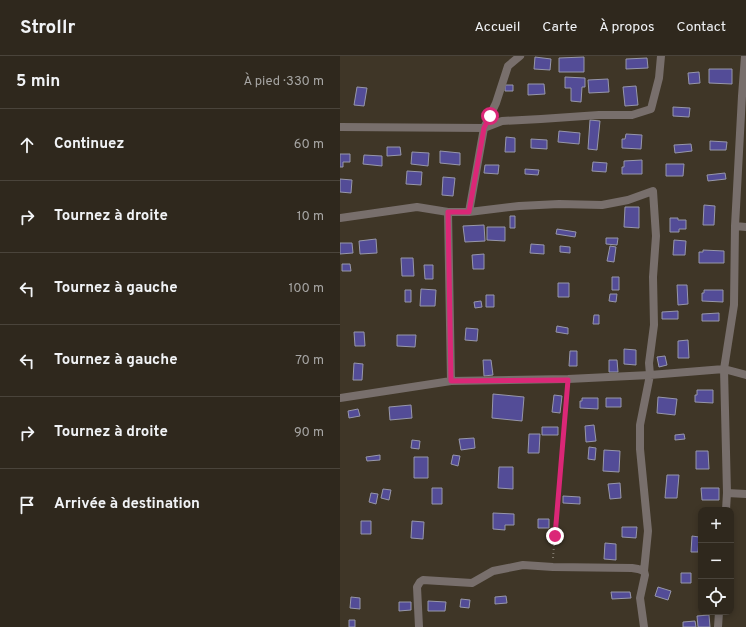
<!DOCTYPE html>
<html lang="fr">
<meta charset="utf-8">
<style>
:root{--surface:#2f281d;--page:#373026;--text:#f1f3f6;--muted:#a7a6a4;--line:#4a443b}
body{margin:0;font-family:Overpass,sans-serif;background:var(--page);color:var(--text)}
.controls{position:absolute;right:12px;bottom:12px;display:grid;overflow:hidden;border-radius:8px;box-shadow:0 2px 6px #0003}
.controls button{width:36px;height:36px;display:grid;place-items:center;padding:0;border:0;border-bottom:1px solid var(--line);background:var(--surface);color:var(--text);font:20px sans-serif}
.stop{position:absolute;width:12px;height:12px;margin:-9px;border:3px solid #db2777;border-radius:50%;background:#fff}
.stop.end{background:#db2777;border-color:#fff;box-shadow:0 1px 4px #0008}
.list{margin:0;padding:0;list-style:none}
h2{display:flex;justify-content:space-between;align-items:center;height:52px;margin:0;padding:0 16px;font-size:17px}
h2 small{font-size:13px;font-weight:400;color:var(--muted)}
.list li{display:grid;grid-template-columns:26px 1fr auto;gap:12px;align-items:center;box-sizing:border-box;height:72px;padding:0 16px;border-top:1px solid var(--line)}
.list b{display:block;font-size:15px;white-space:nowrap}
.list em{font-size:13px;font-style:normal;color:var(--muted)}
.icon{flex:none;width:22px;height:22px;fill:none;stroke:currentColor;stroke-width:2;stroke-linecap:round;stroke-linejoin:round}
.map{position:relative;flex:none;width:406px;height:571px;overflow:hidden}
header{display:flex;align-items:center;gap:24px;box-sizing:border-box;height:56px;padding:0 20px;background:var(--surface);border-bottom:1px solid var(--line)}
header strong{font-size:19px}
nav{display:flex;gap:22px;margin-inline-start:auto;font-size:14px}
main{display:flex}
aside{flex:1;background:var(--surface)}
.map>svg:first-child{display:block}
.building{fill:#534c97;stroke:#9797aa}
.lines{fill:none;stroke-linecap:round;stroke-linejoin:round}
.path{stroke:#80796c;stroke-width:2;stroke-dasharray:1 3;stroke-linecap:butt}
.minor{stroke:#786f6c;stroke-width:8}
.route{stroke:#db2777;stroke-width:5}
</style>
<header>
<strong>Strollr</strong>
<nav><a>Accueil</a><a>Carte</a><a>À propos</a><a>Contact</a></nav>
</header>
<main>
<aside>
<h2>5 min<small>À pied · 330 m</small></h2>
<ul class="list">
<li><svg class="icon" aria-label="ahead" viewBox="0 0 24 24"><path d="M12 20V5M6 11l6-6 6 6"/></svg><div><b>Continuez</b></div><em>60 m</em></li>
<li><svg class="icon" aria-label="right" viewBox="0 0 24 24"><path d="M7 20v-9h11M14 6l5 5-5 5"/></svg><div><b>Tournez à droite</b></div><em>10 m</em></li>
<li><svg class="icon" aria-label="left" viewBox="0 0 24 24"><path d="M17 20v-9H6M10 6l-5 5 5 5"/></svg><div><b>Tournez à gauche</b></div><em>100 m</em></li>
<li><svg class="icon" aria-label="left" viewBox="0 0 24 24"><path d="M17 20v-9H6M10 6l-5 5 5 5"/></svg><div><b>Tournez à gauche</b></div><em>70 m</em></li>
<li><svg class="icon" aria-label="right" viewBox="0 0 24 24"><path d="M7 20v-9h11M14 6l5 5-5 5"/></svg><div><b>Tournez à droite</b></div><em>90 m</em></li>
<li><svg class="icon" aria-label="arrive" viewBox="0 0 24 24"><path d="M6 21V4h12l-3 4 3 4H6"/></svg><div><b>Arrivée à destination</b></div></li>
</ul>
</aside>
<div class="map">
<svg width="406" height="571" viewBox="0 0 406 571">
<rect width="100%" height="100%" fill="#3f3627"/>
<path class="building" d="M195,1L211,3L210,14L194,13Z
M244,1V16H219V2Z
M307,2L308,12L286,13V3Z
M369,13H392V28L369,27Z
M359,16L360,27L349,28L348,17Z
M225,21L245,22V31H242L241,46L231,45V32H225Z
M268,23L269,36L249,37L248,24Z
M188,28H204L205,38L188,39Z
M165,29H173V35H165Z
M296,30L298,49L285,50L283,31Z
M17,31L27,32L24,50L14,49Z
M333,51L350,52L349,61L333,60Z
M250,64L260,65L257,94L248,93Z
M219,75L240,77L239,88L218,86Z
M286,78L302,79L301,93L282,92V83H285Z
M166,81L175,82V96H165Z
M191,83L207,84V93L191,92Z
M370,85L387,86L386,94H370Z
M351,88L352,95L335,97L334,89Z
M47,91H60L61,99L47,100Z
M100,95L120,97V109L100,107Z
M72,96L89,97L88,110L71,108Z
M0,98H10V106H3V111H0Z
M24,99L42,100V110L23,108Z
M302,104V118H282V111H284V105Z
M253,106L267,107L266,116L252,115Z
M326,108H344L343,120H326Z
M145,109H159L158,118L144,117Z
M185,113L199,114L198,119L185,118Z
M67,115L82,116L81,129L66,128Z
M385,117L386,123L368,125L367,119Z
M103,121L115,122L113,140L102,139Z
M0,123L12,124L11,137L0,136Z
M364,149L375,150L374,169H363Z
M285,151H299V172L284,171Z
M170,160H175V172H170Z
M330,162H338V164H346V173H339V176H330Z
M144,169L145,185L125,186L123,170Z
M147,171H165V185L147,184Z
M217,173L236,176L235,181L216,178Z
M266,182H278L277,189L266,188Z
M36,183L37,197L20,198L19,185Z
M334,184L346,185L345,199H333Z
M0,187H12L13,197L0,198Z
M191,188L204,189V198L190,197Z
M220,190L230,191V197L220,196Z
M270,190L276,191L274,206L267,205Z
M363,194L384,195V207H359V196H363Z
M144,198V213H133L132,199Z
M61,202H73L74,220H62Z
M2,208H10L11,215H2Z
M84,209H93V223H85Z
M272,221H279V234H272Z
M218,227H229V241H218Z
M337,229H347L348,248L338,249Z
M81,233L96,234L95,250H80Z
M65,234H71V246H65Z
M364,234H383V246L362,245V237H364Z
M270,238H277L276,246L269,245Z
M146,239H154V251H146Z
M141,245L142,251L135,252L134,246Z
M338,255V263H322V256Z
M379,257V265H362V258Z
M254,259H259V268H253Z
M217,270L228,272V278L216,276Z
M126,272L138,273L137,285L125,284Z
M14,276H24L25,290H15Z
M57,279H76L75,291L57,290Z
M348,284L349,302H338V285Z
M284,293L296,294V309L284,308Z
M230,295H237V310H229Z
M325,300L327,309L319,311L317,301Z
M143,304H151L153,319L144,320Z
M269,304H277L278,316H269Z
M14,307L23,308L22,324H13Z
M357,334H373V347L355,346V339H357Z
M153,338L184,341L182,365L152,362Z
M214,339L222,340L220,357L212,356Z
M318,341L337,343L335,359L317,357Z
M242,342H258V353L240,352V345H242Z
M266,342H281V351H266Z
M71,349L72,362L50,364L49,351Z
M18,353L20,360L9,362L8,355Z
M254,369L256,385L246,386L245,370Z
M202,371H218V379H202Z
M189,378H200L199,397H188Z
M344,378L345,383L335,384V379Z
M134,382L135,392L121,394L119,383Z
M72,384L80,385L79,393L71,392Z
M249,391L256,392L255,404L248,403Z
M264,394L280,395L279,416L263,415Z
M356,395H368L369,413H356Z
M40,399V404L27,405L26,401Z
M113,399L120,400L118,410L111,408Z
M74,401H88V422H74Z
M159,411H173V433L158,432Z
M327,419H339L337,442H325Z
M280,427L281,442L270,443L268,428Z
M92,432H102V448H92Z
M361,432H379V444H362Z
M43,433L51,434L49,444L41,442Z
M31,437L38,438L36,448L29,446Z
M223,440L240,441V448L223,447Z
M153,457L174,458V469H165V474L153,473Z
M198,463H209V472H198Z
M21,465H31V478H21Z
M72,465L84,466L83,483L71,482Z
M282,471H297L296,482L282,481Z
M352,480L359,481L358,496H351Z
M265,487L276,488V504L264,503Z
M341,517H351V527H341Z
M318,531L331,535L328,544L315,540Z
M271,536H290L291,542L272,543Z
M166,540L167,547L155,548V541Z
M11,541L20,542V553L10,552Z
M121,543L130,544L129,552L120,551Z
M88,545L106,546L105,555H88Z
M59,546H71V554L59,555Z
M369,559L370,571H358L357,560Z
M9,564H15V571H9Z
M355,565L356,571H343V566Z"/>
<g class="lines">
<path class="path" d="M213,502L227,331"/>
<path class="minor" d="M180,0L168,10L156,47L144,72L162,65L201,63L259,59H292L311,53L319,22L321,0
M0,71L144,72L129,156H108L111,325
M129,156L179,150L219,148L262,149L288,144L313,135L316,180L313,221L314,269L309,307L310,319L300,369V393L308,475L304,515
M0,162L77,151L108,156
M395,170L406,171
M0,342L111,325L228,323L310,319L384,313L406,319
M387,437L406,438
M386,454L387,437L384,313L394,249L395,170L402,40L405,0
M79,571L77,531L80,526L83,524L132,527L153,515L183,509L213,511L292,512L298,513L304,515L305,519L300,542L304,571
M378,571L379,556"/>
</g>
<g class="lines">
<path class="route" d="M150,60L144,72L129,156H108L111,325L228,324L215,480"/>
</g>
</svg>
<div class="controls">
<button>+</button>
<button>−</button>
<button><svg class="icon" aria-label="locate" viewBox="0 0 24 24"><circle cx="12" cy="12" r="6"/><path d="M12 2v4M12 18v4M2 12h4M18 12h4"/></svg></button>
</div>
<div class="stop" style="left:150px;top:60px"></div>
<div class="stop end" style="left:215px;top:480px"></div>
</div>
</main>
